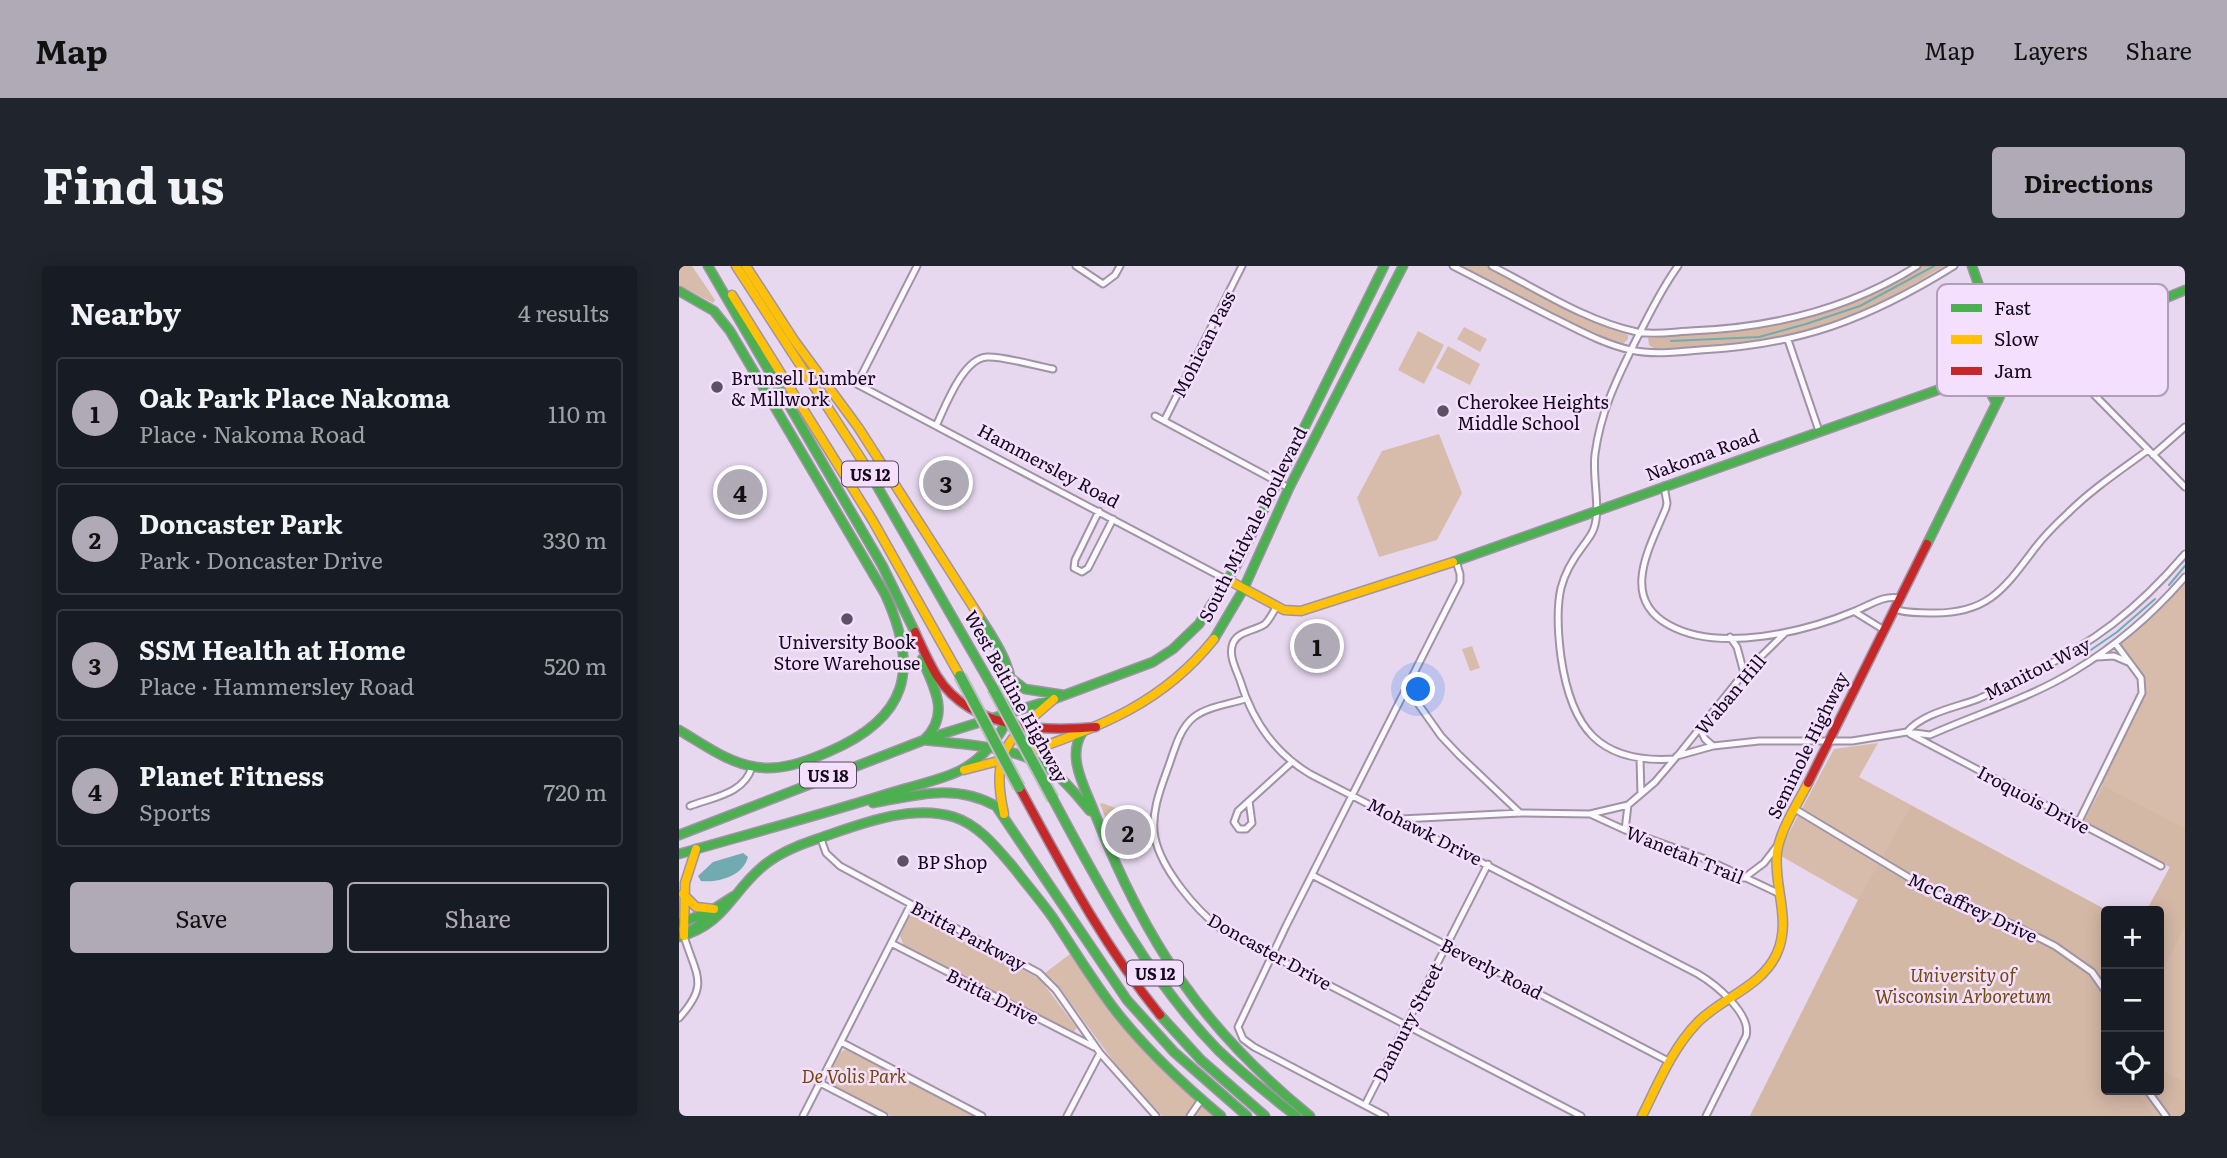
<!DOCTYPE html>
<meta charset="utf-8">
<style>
:root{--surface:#171b24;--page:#20242c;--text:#f1f3f6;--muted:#9ea1a6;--line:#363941;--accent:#afaab5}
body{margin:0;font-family:Literata,serif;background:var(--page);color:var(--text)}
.controls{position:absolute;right:21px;bottom:21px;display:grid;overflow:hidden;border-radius:7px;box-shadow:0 4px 18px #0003}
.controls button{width:63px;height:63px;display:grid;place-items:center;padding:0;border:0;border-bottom:2px solid var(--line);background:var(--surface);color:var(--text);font:35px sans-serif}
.you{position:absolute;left:740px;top:424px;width:24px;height:24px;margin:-18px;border:5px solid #fff;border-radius:50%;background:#1a73e8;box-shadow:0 0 0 10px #1a73e833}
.badge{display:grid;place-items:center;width:46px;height:46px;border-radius:50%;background:var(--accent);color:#111;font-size:23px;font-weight:700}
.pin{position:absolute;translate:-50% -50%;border:4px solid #fff;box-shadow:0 2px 7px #0006}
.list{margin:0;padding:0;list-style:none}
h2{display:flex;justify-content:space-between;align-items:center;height:91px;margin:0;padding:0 28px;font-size:30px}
h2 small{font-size:23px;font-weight:400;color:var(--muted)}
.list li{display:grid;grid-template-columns:46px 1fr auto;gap:21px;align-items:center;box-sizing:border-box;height:112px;margin:0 14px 14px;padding:0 14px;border:2px solid var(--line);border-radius:7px}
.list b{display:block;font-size:26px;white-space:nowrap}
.list p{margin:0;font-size:23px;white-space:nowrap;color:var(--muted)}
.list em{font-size:23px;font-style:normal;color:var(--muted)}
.actions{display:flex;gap:14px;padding:21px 28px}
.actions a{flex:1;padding:16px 0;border:2px solid var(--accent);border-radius:7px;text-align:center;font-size:24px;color:var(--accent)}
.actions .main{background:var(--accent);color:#111}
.icon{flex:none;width:38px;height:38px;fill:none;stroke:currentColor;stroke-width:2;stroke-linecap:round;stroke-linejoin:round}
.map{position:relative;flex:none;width:1506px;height:850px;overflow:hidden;border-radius:7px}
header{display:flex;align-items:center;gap:42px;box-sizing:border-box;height:98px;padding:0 35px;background:var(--accent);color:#111}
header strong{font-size:33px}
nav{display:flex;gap:38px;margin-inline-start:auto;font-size:24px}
.intro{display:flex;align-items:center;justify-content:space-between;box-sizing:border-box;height:168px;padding:0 42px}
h1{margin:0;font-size:49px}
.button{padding:18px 32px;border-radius:7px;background:var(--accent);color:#111;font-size:24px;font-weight:700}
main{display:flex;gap:42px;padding:0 42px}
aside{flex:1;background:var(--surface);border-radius:7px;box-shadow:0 4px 18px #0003}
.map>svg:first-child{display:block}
.green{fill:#d8bcab}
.forest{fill:#d4b8a6}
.water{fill:#72aab1}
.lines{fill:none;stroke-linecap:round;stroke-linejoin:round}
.stream{stroke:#72aab1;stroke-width:2}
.street-casing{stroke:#a093a6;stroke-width:9}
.fast-casing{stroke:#a093a6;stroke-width:11}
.slow-casing{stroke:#a093a6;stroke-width:11}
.jam-casing{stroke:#a093a6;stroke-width:11}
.street{stroke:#fbf9fd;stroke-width:5}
.fast{stroke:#4caf50;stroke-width:8}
.slow{stroke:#ffc107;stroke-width:8}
.jam{stroke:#c62828;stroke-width:8}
.fast-bridge-casing{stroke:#c3bbc7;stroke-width:14;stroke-linecap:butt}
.fast-bridge{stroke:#4caf50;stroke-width:10}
.poi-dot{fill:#5e5165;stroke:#f4dfff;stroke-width:2.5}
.labels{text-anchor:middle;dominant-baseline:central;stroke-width:5;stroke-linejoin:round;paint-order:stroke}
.shield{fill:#f4dfff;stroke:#57485f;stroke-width:2}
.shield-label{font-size:16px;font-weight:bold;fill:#14081a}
.street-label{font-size:18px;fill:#14081a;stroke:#f4dfff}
.poi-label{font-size:18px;fill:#14081a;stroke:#f4dfff;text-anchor:start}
.park-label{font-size:18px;font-style:italic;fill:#714a08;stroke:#f4dfff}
.key{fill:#f4dfff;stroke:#b19eba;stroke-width:2}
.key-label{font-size:19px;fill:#14081a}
</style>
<header>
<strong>Map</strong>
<nav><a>Map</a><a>Layers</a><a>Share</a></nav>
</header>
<div class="intro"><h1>Find us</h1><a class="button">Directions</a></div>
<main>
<aside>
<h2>Nearby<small>4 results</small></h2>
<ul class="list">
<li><span class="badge">1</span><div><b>Oak Park Place Nakoma</b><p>Place · Nakoma Road</p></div><em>110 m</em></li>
<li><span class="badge">2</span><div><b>Doncaster Park</b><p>Park · Doncaster Drive</p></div><em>330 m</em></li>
<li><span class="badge">3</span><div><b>SSM Health at Home</b><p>Place · Hammersley Road</p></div><em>520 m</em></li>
<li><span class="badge">4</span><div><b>Planet Fitness</b><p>Sports</p></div><em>720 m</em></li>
</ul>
<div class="actions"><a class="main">Save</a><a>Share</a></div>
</aside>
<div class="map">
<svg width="1506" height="850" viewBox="0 0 1506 850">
<rect width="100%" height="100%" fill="#e7d8ef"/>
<path class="green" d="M0,0H13L36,34L34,37L0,19Z
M783,0H808L901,49L949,69V73L944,78H940L902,62Z
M785,61L808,73L801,86L778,73Z
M739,65L765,79L745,118L719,104Z
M769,80L801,98L791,119L757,102Z
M760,168L783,227L758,274L700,291L678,232L703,185Z
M1506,311V850H1071L1179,634L1102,590L1107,572L1155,483L1199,477L1180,511L1429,645H1427V824H1480V645H1467L1491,601L1405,555L1423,520L1424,508L1460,436L1462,412L1436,377Z
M793,380L801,402L791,405L783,383Z
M423,537L464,552L466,576L440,586L421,538Z
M236,648H241L361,713L398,762L394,767L389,765L225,680L221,670L230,651Z
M391,688L437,754L491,811L535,850H483L440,803L377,717L366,707Z
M165,784H170L295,850H212L152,819L149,811L161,787Z"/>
<path class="forest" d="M1242,0H1266C1234,18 1202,39 1167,53C1104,77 1043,79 976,83L970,79L969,72L974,70C1011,67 1050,67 1087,61C1142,52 1194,29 1242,0Z
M1424,520L1506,562V660L1480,713V645H1468L1491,601L1405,555Z
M1232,540L1429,645H1427V824H1459L1474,850H1071L1179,634Z
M1480,803L1506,816V850H1491L1473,824H1480Z"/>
<path class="water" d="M64,587L69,591C64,610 39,617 22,615L19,610L34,596Z"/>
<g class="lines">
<path class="stream" d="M992,75L1080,71L1127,58L1181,40L1255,0
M1490,319L1506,300
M1403,390L1438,366L1476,333"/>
<defs>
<path id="street" d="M397,0L424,18L436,9L441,0
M774,0C807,17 840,34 873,51C898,63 924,78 952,84C974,89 999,86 1021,84C1121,79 1190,53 1275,0
M813,0C860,24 907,55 958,66C974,69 994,66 1011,65C1092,62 1169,44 1238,0
M1109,74L1140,165
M1373,81L1382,95L1506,221
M174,116L548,314
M178,118L238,0
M476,150L610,222
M485,155L563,0
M257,160C266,141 284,92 308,91C324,90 357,100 374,103
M1474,189L1506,161
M985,220L988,237L987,242C971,281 940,332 990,359C1040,387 1126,366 1176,345C1192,339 1203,329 1221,332
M420,245L396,294L395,302L403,306L409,302L434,253
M598,340C594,346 591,353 586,358C576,365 559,365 554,377C549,389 557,403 561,414C573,454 594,486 631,508L1019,708C1036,718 1073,748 1067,770L1027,850
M1216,343C1228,348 1241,346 1253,347C1309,348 1325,323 1356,282C1366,269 1377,258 1389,247C1413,223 1442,204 1469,184
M1176,346L1205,364
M1051,371L1058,381L1065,407
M1418,391L1435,390L1449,396
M728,422L762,470L780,489L841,547
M566,433C550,438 528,441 515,451C501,462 496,482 490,499C482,521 471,548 476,572C483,604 517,644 542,663L902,850
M1021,463L1026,473L1034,480
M1228,466C1244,447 1275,442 1299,433C1315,426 1331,418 1347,410C1414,378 1458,344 1506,288
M1231,468L1482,600
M1000,488L1065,407L1106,367
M961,493L962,528
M995,493C919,498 892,461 882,391C879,368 877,344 882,322C886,306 894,293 904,280C908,274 913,269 915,262C922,242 913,211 916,188C922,144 938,113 957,74C970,49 982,23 999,0
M570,535L573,557L567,563H560L555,556L559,545L613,496
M11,540C34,531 65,528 73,501
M1116,543L1254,626L1335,659L1376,680L1413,706L1427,726
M911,548L946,564L1029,594L1101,628
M722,553L841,547L911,548L949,539L976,516L998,490L1034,480L1080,475H1173L1228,466L1251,469C1298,448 1351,432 1395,405C1437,380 1474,348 1506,311
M1399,557L1463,427L1462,412L1436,377
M946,564L949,539
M142,573L147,587L161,600L360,707L377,724L421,787L477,850
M633,609L991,796
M1065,612L1085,597L1098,580
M212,677L415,781
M0,752C31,718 17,710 5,670
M162,776L303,850
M141,817L205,850
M1468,824L1487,850
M686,839L809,598
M124,850L232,638
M388,850L421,787
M511,850L522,834
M706,850L575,781L564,773L559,761L607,660L781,316V308L777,295"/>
<path id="fast" d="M29,0L203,299L236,366
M0,25L35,45L51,65L206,328C241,404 229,452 149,486C126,496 102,505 77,501C49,497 24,478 0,464
M1290,112L1308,120L1317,137
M186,199L314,422
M1248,278L1321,130C1328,85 1307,42 1293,0
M774,296L1312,105L1506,24
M535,373L564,324L610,222L724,0
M333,413L346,423L385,429
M403,467C387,492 407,523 416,548C466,676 524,763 631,850
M247,473L375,433L474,396L494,383L520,358L556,302L705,0
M245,474C288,479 336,479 373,505C388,516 399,531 411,545
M374,533C421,621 469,712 539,784C564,808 590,829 617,850
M194,537C237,529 277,517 317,540L448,734L495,786L568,850
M0,569L245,474C272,448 255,422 243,393
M0,588C70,568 141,549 211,527C230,521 266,513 282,504C303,493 323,470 330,448C342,412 319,379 300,350
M1,657L30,646L55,630
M7,668L34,649
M0,671C46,658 51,628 83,601C98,588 117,580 135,574C177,560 230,537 275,551C300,559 318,582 335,602C348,619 362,635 374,652C396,685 416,719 440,749C470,786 505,819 542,850
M481,749L522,794L586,850"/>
<path id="slow" d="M57,0L186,199
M67,0L115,74L179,161L300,350
M53,29L194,255L281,410
M549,314L605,344L622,345L774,296
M346,487C422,460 483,438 535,373
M285,504L323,494
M325,548C311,485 330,472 375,433
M4,628L17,641L35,643
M5,670L6,617L17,583
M963,850C979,818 993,783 1018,757C1042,732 1083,721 1098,687C1113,654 1094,620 1098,586C1102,562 1118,539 1129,517"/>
<path id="jam" d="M236,366C243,381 250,397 258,410C291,463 363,466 417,461
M1129,517L1248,278
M340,521C383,600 424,679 481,749"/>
</defs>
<use href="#street" class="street-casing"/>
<use href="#fast" class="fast-casing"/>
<use href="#slow" class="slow-casing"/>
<use href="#jam" class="jam-casing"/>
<use href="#street" class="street"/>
<use href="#fast" class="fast"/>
<use href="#slow" class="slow"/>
<use href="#jam" class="jam"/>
<defs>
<path id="fast-bridge" d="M281,410L340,521
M314,422L374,533"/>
</defs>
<use href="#fast-bridge" class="fast-bridge-casing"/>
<use href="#fast-bridge" class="fast-bridge"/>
</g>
<g class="poi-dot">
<circle cx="38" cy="121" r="7"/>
<circle cx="764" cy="145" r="7"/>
<circle cx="168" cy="353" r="7"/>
<circle cx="224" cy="595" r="7"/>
</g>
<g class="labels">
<g class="shield">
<rect x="163" y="195.5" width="56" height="25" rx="5"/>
<rect x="121" y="496.5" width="56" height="25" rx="5"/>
<rect x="448" y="694.5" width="56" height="25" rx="5"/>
</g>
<g class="shield-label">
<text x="191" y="208">US 12</text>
<text x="149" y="509">US 18</text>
<text x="476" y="707">US 12</text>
</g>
<g class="street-label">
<text transform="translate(524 78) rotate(-63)">Mohican Pass</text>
<text transform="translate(1023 188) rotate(-20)">Nakoma Road</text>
<text transform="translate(370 199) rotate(28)">Hammersley Road</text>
<text transform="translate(573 258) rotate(-63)">South Midvale Boulevard</text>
<text transform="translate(1358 402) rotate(-27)">Manitou Way</text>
<text transform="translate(1051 428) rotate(-50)">Waban Hill</text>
<text transform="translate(338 430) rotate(61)">West Beltline Highway</text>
<text transform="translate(1128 479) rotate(-64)">Seminole Highway</text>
<text transform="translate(1355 533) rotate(28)">Iroquois Drive</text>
<text transform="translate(746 565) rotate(27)">Mohawk Drive</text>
<text transform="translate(1006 588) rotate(22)">Wanetah Trail</text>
<text transform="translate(1294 641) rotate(25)">McCaffrey Drive</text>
<text transform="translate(290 669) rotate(28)">Britta Parkway</text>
<text transform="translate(591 685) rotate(29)">Doncaster Drive</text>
<text transform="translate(813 702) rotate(27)">Beverly Road</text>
<text transform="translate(314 730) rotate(27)">Britta Drive</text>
<text transform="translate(728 756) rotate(-63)">Danbury Street</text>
</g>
<g class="poi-label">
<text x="52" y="111">Brunsell Lumber<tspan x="52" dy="21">&amp; Millwork</tspan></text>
<text x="778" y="135">Cherokee Heights<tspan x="778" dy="21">Middle School</tspan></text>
<text x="168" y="375" text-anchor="middle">University Book<tspan x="168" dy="21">Store Warehouse</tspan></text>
<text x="238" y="595">BP Shop</text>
</g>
<g class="park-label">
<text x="1284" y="708">University of<tspan x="1284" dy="21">Wisconsin Arboretum</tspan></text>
<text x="175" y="809">De Volis Park</text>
</g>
</g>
<rect x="1258" y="18" width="231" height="112" rx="10" class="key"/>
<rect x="1272" y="38" width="31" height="8" fill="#4caf50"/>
<rect x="1272" y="69" width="31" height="9" fill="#ffc107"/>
<rect x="1272" y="101" width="31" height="8" fill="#c62828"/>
<g class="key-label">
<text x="1315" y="49">Fast</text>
<text x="1315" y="80">Slow</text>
<text x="1315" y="112">Jam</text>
</g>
</svg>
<div class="controls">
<button>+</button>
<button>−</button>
<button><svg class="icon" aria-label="locate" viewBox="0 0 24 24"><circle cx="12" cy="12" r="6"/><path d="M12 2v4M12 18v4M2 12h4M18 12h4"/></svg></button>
</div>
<div class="you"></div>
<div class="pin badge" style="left:638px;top:380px">1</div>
<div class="pin badge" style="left:449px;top:566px">2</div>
<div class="pin badge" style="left:267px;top:217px">3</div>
<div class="pin badge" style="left:61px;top:226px">4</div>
</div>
</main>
